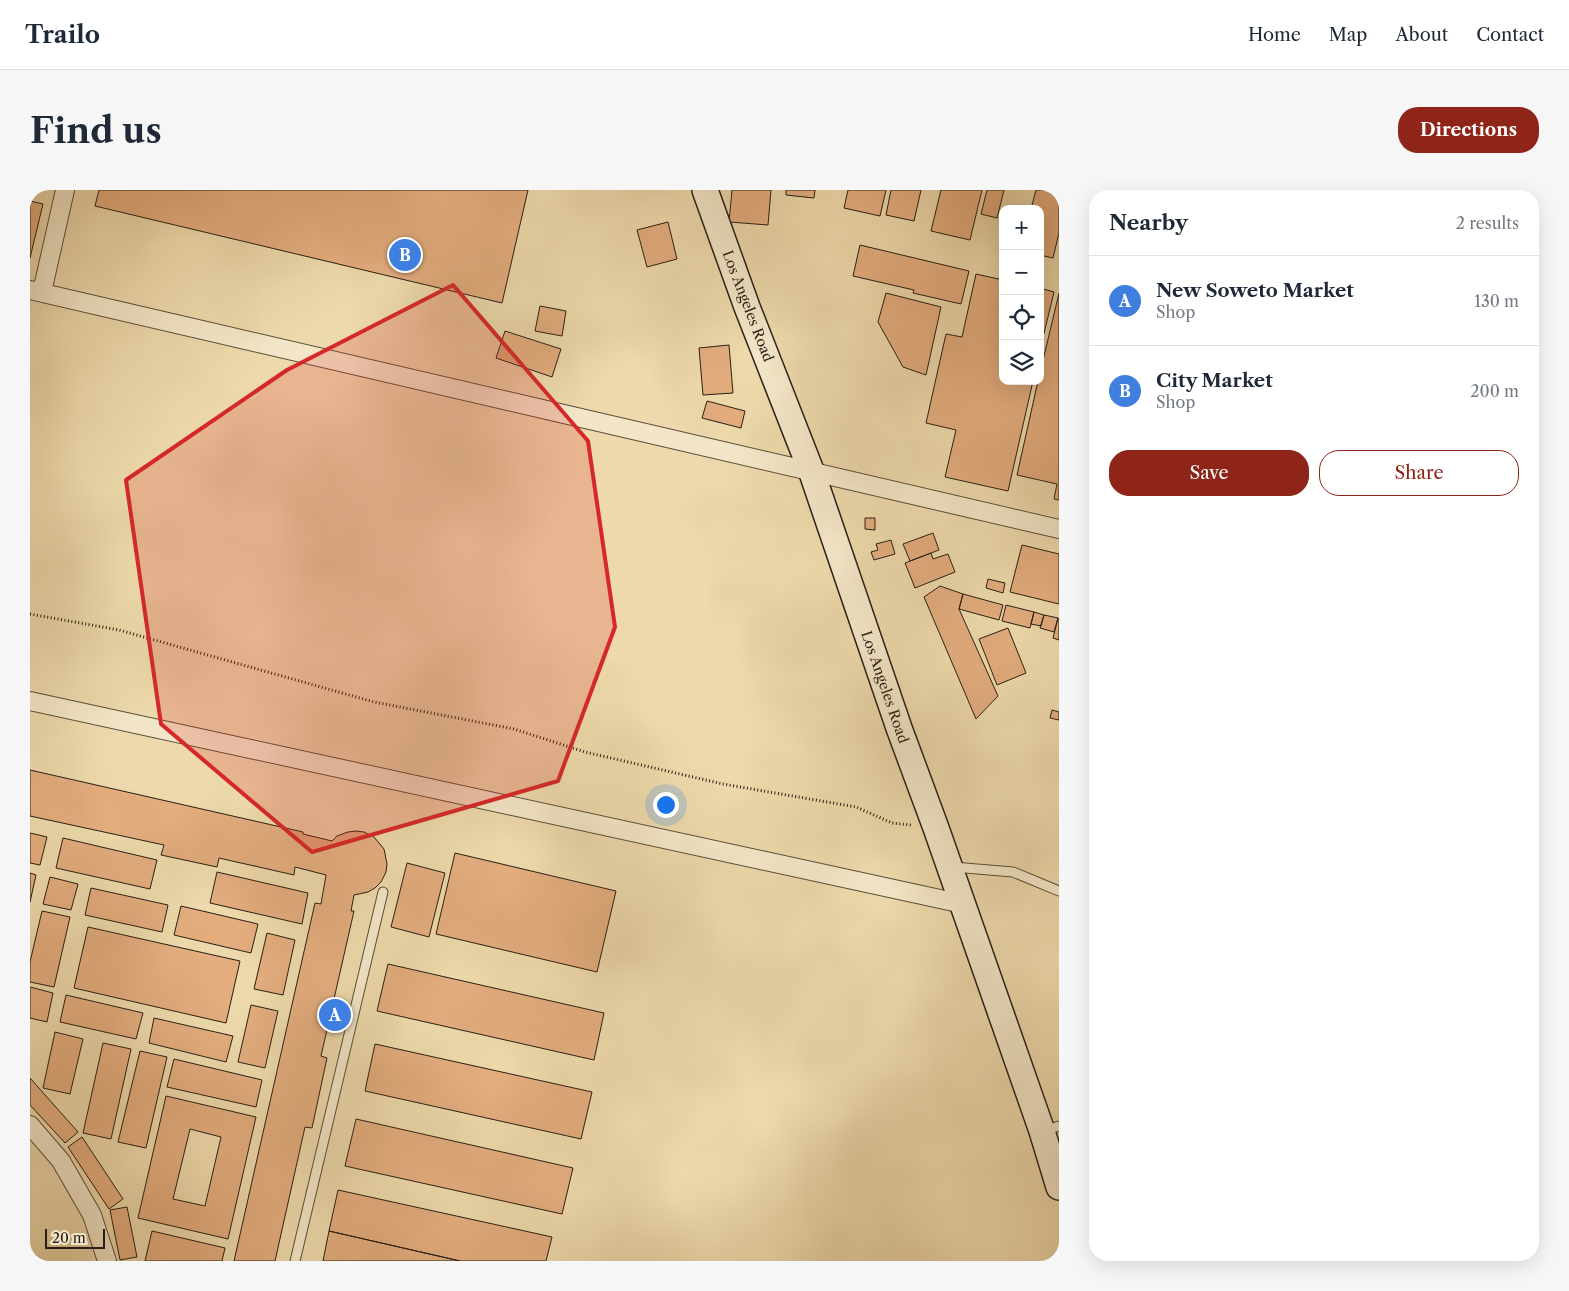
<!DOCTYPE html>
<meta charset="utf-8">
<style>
:root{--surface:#fff;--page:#f6f6f7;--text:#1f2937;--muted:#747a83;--line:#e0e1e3;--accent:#8f2418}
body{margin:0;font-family:"Libre Caslon Text",serif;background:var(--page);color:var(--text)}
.controls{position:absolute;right:15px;top:15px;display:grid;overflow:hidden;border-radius:10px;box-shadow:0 5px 20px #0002}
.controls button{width:45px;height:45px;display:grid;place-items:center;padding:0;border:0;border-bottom:1px solid var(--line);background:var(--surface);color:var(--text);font:25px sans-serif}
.scale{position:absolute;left:15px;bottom:12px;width:60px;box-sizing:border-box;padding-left:5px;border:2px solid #291e15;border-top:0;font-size:14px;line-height:18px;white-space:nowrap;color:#291e15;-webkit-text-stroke:4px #f3e6c8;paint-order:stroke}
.you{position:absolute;left:635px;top:614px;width:18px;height:18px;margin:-12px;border:4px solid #fff;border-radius:50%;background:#1a73e8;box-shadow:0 0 0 8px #1a73e833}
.badge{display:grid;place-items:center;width:32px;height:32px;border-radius:50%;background:var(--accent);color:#fff;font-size:16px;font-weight:700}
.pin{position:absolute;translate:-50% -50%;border:2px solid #fff;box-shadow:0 1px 5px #0006}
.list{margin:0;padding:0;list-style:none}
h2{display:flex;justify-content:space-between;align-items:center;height:65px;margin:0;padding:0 20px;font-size:21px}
h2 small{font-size:16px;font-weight:400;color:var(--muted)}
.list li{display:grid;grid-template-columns:32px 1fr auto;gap:15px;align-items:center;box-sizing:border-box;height:90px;padding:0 20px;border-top:1px solid var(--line)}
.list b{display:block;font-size:19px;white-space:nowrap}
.list p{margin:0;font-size:16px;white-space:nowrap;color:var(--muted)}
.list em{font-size:16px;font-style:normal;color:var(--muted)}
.actions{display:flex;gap:10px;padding:15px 20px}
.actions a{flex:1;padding:11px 0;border:1px solid var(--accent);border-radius:20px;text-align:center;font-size:18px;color:var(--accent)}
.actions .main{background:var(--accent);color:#fff}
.icon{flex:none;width:28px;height:28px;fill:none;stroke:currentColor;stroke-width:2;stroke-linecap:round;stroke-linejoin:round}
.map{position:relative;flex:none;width:1029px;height:1071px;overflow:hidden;border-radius:20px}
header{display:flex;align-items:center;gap:30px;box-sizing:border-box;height:70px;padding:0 25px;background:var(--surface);border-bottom:1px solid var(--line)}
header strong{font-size:24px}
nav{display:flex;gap:28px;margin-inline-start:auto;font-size:18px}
.intro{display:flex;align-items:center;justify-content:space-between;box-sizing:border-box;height:120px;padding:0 30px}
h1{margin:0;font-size:35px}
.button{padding:12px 22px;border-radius:20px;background:var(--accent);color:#fff;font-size:18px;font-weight:700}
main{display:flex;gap:30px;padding:0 30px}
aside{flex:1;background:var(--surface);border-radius:20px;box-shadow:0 5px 20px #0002}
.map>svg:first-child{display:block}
.building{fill:#e3ad7e;stroke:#291e15;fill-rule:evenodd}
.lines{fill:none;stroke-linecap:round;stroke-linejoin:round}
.service-casing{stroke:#5a4d3a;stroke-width:11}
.minor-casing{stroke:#5a4d3a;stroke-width:20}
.secondary-casing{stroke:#291e15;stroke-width:28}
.path{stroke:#291e15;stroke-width:3;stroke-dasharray:1 2.5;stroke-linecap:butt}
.service{stroke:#f3e6c8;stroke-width:9}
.minor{stroke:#f3e6c8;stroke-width:18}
.secondary{stroke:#f3e6c8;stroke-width:25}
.marked{fill:#d62828;fill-opacity:0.2;stroke:#d62828;stroke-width:4;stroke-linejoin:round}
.labels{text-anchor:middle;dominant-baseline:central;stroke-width:4.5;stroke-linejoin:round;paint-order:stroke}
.street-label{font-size:14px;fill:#291e15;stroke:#f3e6c8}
</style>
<header>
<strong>Trailo</strong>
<nav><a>Home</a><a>Map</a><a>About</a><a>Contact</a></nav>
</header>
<div class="intro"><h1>Find us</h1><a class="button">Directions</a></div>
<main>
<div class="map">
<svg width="1029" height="1071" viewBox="0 0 1029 1071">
<rect width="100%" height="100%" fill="#edd9ab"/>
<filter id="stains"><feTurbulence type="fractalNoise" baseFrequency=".004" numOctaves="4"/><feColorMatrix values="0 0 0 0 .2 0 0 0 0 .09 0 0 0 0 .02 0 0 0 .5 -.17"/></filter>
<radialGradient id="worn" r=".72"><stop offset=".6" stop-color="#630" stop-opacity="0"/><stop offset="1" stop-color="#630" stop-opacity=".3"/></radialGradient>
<path class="building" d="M69,0H498L472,113L65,16Z
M702,0H741L738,35L699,32Z
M756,0H785L784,8L756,5Z
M818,0H856L850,26L814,18Z
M861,0H891L884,31L856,25Z
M911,0H952L940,50L901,41Z
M957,0H974L967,28L951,24Z
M1006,0H1029V43L1023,68L1010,65V19H1001Z
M0,11L13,14L0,68Z
M638,32L647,69L617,77L607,40Z
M830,55L939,81L931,114L883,103L884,100L823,86Z
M946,84L973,90V191H1003L978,301L915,287L926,240L896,233L916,144L932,147Z
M1010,98L1024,102L1010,160Z
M856,103L911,117L896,185L873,177L848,132Z
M1029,103V310L1024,309L1027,294L987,285L1008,191H1010V183Z
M510,116L536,121L532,146L505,141Z
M475,141L531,159L522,187L466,168Z
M699,155L703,203L673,205L669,158Z
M677,211L715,221L711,238L672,228Z
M835,328H845V340L835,339Z
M903,343L909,360L880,371L873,354Z
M861,350L865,364L844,370L841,362L848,360L846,354Z
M992,355L1029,364V414L980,402Z
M901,363L903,369L918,364L925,382L885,398L875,373Z
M958,389L975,393L973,403L956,398Z
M910,396L933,404L929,419L968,506L946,529L894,407Z
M933,404L973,415L969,430L929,419Z
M976,415L1004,422L1000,438L972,431Z
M1004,422L1014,425L1011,436L1001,434Z
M1014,425L1028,428L1024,442L1010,438Z
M1028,428L1029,429V450L1023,448Z
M978,438L996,483L967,495L949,449Z
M1022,520L1029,522V530L1020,528Z
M0,580L273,642V644L302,651L307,646L318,642L326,641L334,642L344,647L354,659L357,674L356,682L351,692L345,698L338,702L324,705L321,721H324L291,866L297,868L282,938L275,937L245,1071H204L285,713L291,714L296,685L265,677L264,685L189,668L187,677L131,665L134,655L0,626Z
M0,643L17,647L10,675L0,673Z
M33,648L127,670L120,699L26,678Z
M425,663L586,701L567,782L406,744Z
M377,673L415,683L399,747L361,737Z
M187,682L278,703L272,734L180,713Z
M0,683L6,685L0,712Z
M20,687L48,694L41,720L13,714Z
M61,698L138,715L132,742L55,725Z
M151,716L228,734L221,763L144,745Z
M12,721L40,727L24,797L0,792V772Z
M58,737L210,771L196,833L44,798Z
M237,743L265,750L253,805L224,799Z
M358,774L574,823L564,870L347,821Z
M0,797L23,803L17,832L0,828Z
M36,805L113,823L106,849L30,832Z
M221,815L248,821L235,878L208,872Z
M124,828L203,846L196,872L119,853Z
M25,842L53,849L40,904L13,898Z
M73,853L101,859L81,949L53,943Z
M345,854L562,902L551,949L335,901Z
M110,861L137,867L116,958L88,952Z
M144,869L232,890L226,917L137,897Z
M0,888L48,942L35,953L0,915Z
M136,906L226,927L198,1049L108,1028ZM160,939L191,947L175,1016L143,1009Z
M326,929L543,978L532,1024L315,976Z
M52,947L93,1009L79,1019L38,957Z
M308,1000L522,1047L516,1071H430L299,1041Z
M97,1017L107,1067L90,1070L80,1020Z
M122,1041L195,1058L192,1071H115Z
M299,1041L430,1071H293Z"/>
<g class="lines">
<defs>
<path id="service" d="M923,677L983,682L1029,701
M1013,941L1029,936
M265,1071L353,702"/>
<path id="minor" d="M0,100C343,178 686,261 1029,339
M12,102L35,0
M0,511L933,714
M0,935L31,971L62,1025L77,1071"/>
<path id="secondary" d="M675,0L717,117L782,283L869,538L906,638L1012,941L1029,997"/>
</defs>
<use href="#service" class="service-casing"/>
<use href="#minor" class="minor-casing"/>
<use href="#secondary" class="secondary-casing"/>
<path class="path" d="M0,424L89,440L344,512L484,539L555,562L693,594L826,617L862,633L881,635"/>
<use href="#service" class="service"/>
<use href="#minor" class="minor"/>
<use href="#secondary" class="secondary"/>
</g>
<path class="marked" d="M423,95L558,251L585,437L528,591L282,662L131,534L96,290L257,180Z"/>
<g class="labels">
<g class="street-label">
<text transform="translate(718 116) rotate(69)">Los Angeles Road</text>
<text transform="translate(855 497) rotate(71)">Los Angeles Road</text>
</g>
</g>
<rect width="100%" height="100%" filter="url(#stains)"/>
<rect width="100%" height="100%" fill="url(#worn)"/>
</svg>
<div class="controls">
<button>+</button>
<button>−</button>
<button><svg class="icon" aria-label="locate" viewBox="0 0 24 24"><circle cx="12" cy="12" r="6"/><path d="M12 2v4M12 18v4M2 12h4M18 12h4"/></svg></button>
<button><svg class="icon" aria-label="layers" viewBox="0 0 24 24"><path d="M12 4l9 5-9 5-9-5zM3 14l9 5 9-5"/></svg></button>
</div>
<div class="scale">20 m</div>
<div class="you"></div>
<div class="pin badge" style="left:305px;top:825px;background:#3f7fe0">A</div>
<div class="pin badge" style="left:375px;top:65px;background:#3f7fe0">B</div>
</div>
<aside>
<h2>Nearby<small>2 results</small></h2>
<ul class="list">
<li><span class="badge" style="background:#3f7fe0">A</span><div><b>New Soweto Market</b><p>Shop</p></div><em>130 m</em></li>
<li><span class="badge" style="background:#3f7fe0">B</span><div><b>City Market</b><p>Shop</p></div><em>200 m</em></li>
</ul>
<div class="actions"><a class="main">Save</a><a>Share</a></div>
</aside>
</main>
